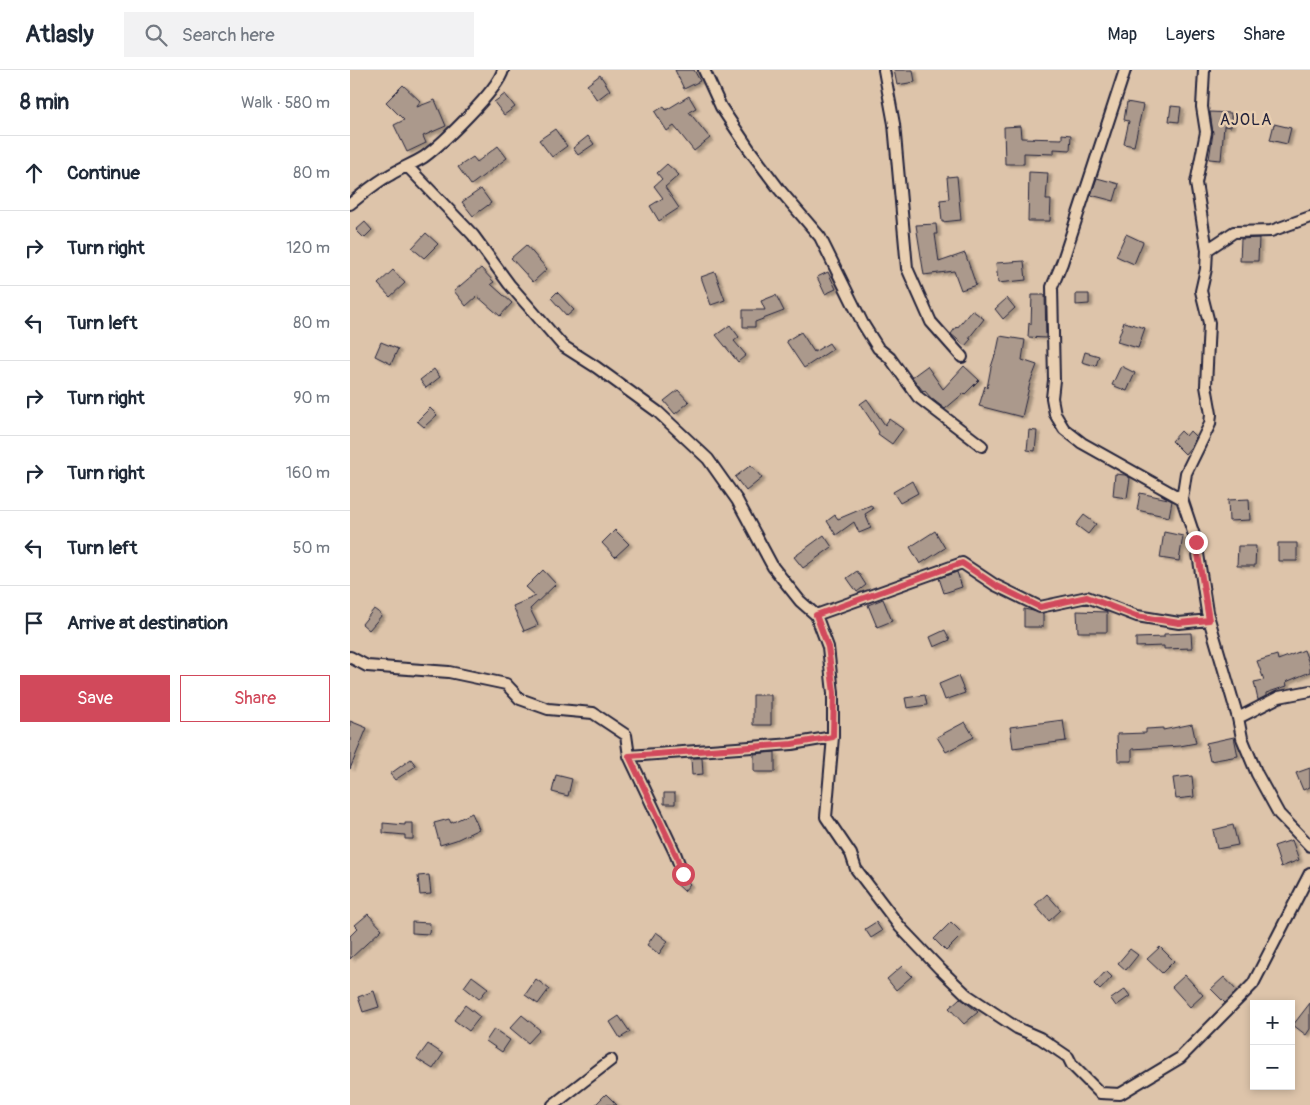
<!DOCTYPE html>
<meta charset="utf-8">
<style>
:root{--surface:#fff;--page:#f2f2f3;--text:#1f2937;--muted:#747a83;--line:#e0e1e3;--accent:#d1495b}
body{margin:0;font-family:Pangolin,sans-serif;background:var(--page);color:var(--text)}
.controls{position:absolute;right:15px;bottom:15px;display:grid;overflow:hidden;border-radius:0px;box-shadow:0 2px 8px #0003}
.controls button{width:45px;height:45px;display:grid;place-items:center;padding:0;border:0;border-bottom:1px solid var(--line);background:var(--surface);color:var(--text);font:25px sans-serif}
.stop{position:absolute;width:15px;height:15px;margin:-11px;border:4px solid #d1495b;border-radius:50%;background:#fff}
.stop.end{background:#d1495b;border-color:#fff;box-shadow:0 1px 5px #0008}
.list{margin:0;padding:0;list-style:none}
h2{display:flex;justify-content:space-between;align-items:center;height:65px;margin:0;padding:0 20px;font-size:21px}
h2 small{font-size:16px;font-weight:400;color:var(--muted)}
.list li{display:grid;grid-template-columns:32px 1fr auto;gap:15px;align-items:center;box-sizing:border-box;height:75px;padding:0 20px;border-top:1px solid var(--line)}
.list b{display:block;font-size:19px;white-space:nowrap}
.list em{font-size:16px;font-style:normal;color:var(--muted)}
.actions{display:flex;gap:10px;padding:15px 20px}
.actions a{flex:1;padding:11px 0;border:1px solid var(--accent);border-radius:0px;text-align:center;font-size:18px;color:var(--accent)}
.actions .main{background:var(--accent);color:#fff}
.icon{flex:none;width:28px;height:28px;fill:none;stroke:currentColor;stroke-width:2;stroke-linecap:round;stroke-linejoin:round}
.map{position:relative;flex:none;width:960px;height:1035px;overflow:hidden}
header{display:flex;align-items:center;gap:30px;box-sizing:border-box;height:70px;padding:0 25px;background:var(--surface);border-bottom:1px solid var(--line)}
header strong{font-size:24px}
nav{display:flex;gap:28px;margin-inline-start:auto;font-size:18px}
.search{width:350px;height:45px;background:var(--page);display:flex;align-items:center;gap:12px;box-sizing:border-box;padding:0 18px;border-radius:0px;color:var(--muted);font-size:19px}
main{display:flex}
aside{flex:1;background:var(--surface)}
.map>svg:first-child{display:block}
.building{fill:#ab998c;stroke:#22223b;filter:url(#shadow)}
.lines{fill:none;stroke-linecap:round;stroke-linejoin:round}
.street-casing{stroke:#22223b;stroke-width:14}
.street{stroke:#e9cfb1;stroke-width:10}
.route{stroke:#d1495b;stroke-width:6}
.labels{text-anchor:middle;dominant-baseline:central;stroke-width:5;stroke-linejoin:round;paint-order:stroke}
.quarter-label{font-size:16px;letter-spacing:1px;fill:#22223b;stroke:#e9cfb1}
</style>
<header>
<strong>Atlasly</strong>
<div class="search"><svg class="icon" aria-label="search" viewBox="0 0 24 24"><circle cx="10" cy="10" r="6"/><path d="M15 15l6 6"/></svg>Search here</div>
<nav><a>Map</a><a>Layers</a><a>Share</a></nav>
</header>
<main>
<aside>
<h2>8 min<small>Walk · 580 m</small></h2>
<ul class="list">
<li><svg class="icon" aria-label="ahead" viewBox="0 0 24 24"><path d="M12 20V5M6 11l6-6 6 6"/></svg><div><b>Continue</b></div><em>80 m</em></li>
<li><svg class="icon" aria-label="right" viewBox="0 0 24 24"><path d="M7 20v-9h11M14 6l5 5-5 5"/></svg><div><b>Turn right</b></div><em>120 m</em></li>
<li><svg class="icon" aria-label="left" viewBox="0 0 24 24"><path d="M17 20v-9H6M10 6l-5 5 5 5"/></svg><div><b>Turn left</b></div><em>80 m</em></li>
<li><svg class="icon" aria-label="right" viewBox="0 0 24 24"><path d="M7 20v-9h11M14 6l5 5-5 5"/></svg><div><b>Turn right</b></div><em>90 m</em></li>
<li><svg class="icon" aria-label="right" viewBox="0 0 24 24"><path d="M7 20v-9h11M14 6l5 5-5 5"/></svg><div><b>Turn right</b></div><em>160 m</em></li>
<li><svg class="icon" aria-label="left" viewBox="0 0 24 24"><path d="M17 20v-9H6M10 6l-5 5 5 5"/></svg><div><b>Turn left</b></div><em>50 m</em></li>
<li><svg class="icon" aria-label="arrive" viewBox="0 0 24 24"><path d="M6 21V4h12l-3 4 3 4H6"/></svg><div><b>Arrive at destination</b></div></li>
</ul>
<div class="actions"><a class="main">Save</a><a>Share</a></div>
</aside>
<div class="map">
<svg width="960" height="1035" viewBox="0 0 960 1035">
<defs>
<filter id="shadow"><feDropShadow dx="3.5" dy="2" stdDeviation="1" flood-color="#0004"/></filter>
</defs>
<rect width="100%" height="100%" fill="#ddc4aa"/>
<filter id="ink" filterUnits="userSpaceOnUse"><feTurbulence type="fractalNoise" baseFrequency=".02" numOctaves="2"/><feDisplacementMap in="SourceGraphic" scale="10" xChannelSelector="R" yChannelSelector="G"/><feConvolveMatrix kernelMatrix="1 2 1 2 8 2 1 2 1" color-interpolation-filters="sRGB"/></filter>
<g filter="url(#ink)">
<path class="building" d="M325,0H344L350,11L334,19Z
M544,0H563L565,12L547,15Z
M250,5L260,20L247,30L237,15Z
M53,15L70,31L67,37L85,30L96,56L73,66L76,73L57,82L44,55L54,50L36,32Z
M155,24L165,37L154,45L144,32Z
M339,26L346,38L339,42L360,68L344,81L324,56L317,61L305,42L314,36L316,40Z
M777,32L793,35L784,76L774,74L779,51L774,50Z
M821,36L831,37L829,52L819,51Z
M860,42L881,43V57L874,56L871,90L859,89L863,63Z
M924,54L941,58L937,74L920,70Z
M670,56L671,68L712,69V64L721,65L720,80L704,79V84L674,83V94H655L654,57Z
M205,59L217,76L202,87L189,70Z
M238,66L244,74L228,85L223,78Z
M148,76L157,88L121,115L108,97L123,87L127,92Z
M317,94L329,105L315,117L329,138L309,151L300,136L313,128L304,116L312,109L307,103Z
M679,102L698,103L696,130H701L700,151H678Z
M607,106L611,150L592,152L590,130L599,129L597,107Z
M747,108L769,114L764,131L741,125Z
M131,119L141,133L123,146L112,132Z
M15,152L22,160L14,168L6,160Z
M586,154L587,164H585L589,192L615,183L626,215L611,220L604,201L574,205L566,155Z
M76,163L88,174L74,188L62,178Z
M776,164L793,172L784,194L766,186Z
M909,168L908,191H890L891,169Z
M176,175L197,199L183,212L161,188Z
M674,191L676,210L648,213L646,193Z
M131,198L144,212L141,214L162,233L150,246L127,226L116,236L104,221Z
M43,200L55,213L40,227L28,214Z
M365,202L375,230L361,235L351,207Z
M478,202L486,219L475,224L467,207Z
M207,222L224,240L217,246L201,228Z
M726,224H739V234L726,235Z
M426,225L434,241L405,252V257H393V240H415L411,231Z
M682,225H695L696,268L678,267L679,252L681,255Z
M657,228L665,238L653,249L645,239Z
M622,240L634,249L619,268L621,269L615,276L601,264L606,257L607,258Z
M774,252L795,258L788,278L767,272Z
M380,255L389,267L384,271L396,285L388,292L366,265Z
M451,262L464,282L479,273L483,279L454,298L436,271Z
M650,266L675,270L672,290L687,295L680,313L672,347L629,336L635,316L637,318L641,297L645,285H646Z
M31,272L48,279L41,294L25,286Z
M735,282L749,286L746,296L732,292Z
M577,296L593,319L614,296L629,310L615,324L614,323L595,339L581,328L574,320L573,321L562,307Z
M771,296L785,303L777,321L762,315Z
M84,299L90,307L76,318L70,310Z
M328,320L339,332L325,344L314,331Z
M517,329L535,355L539,349L553,359L542,374L528,364L529,362L510,334Z
M80,338L87,345L74,357L67,351Z
M679,360L687,361L685,381L677,380Z
M831,361L836,366L840,361L846,367L841,377L835,384L822,371Z
M401,395L412,408L396,421L385,407Z
M765,404L775,405L780,408L777,428L763,426Z
M562,411L568,423L550,433L543,422Z
M790,423L818,429L822,431L819,447L787,440Z
M899,429L900,450L879,451L878,430Z
M521,435L523,439L515,444L521,458L509,463L504,452L486,465L477,451L485,445L488,449Z
M734,445L746,454L738,464L726,455Z
M265,460L279,474L265,487L252,473Z
M585,461L595,478L570,494L560,477Z
M814,462L833,466L829,491L810,488Z
M474,465L482,477L453,498L444,487Z
M928,473H947V491H928Z
M888,476H906L905,496H887Z
M193,500L206,514L180,539L188,555L174,561L163,536L186,526L176,517Z
M507,501L516,515L507,522L497,508Z
M607,502L612,517L594,523L589,508Z
M533,529L542,551L527,557L518,535Z
M24,539L32,545L19,560L12,554Z
M674,539L693,543V557H674Z
M727,541L757,542V562H728Z
M595,560L600,570L584,577L580,567Z
M841,563L842,578L814,579V576L786,577V568L814,567V564Z
M954,580L960,596V602L936,612L937,616L916,623V626L908,630L904,612L914,610L907,591L927,585L928,590Z
M608,606L615,623L595,630L589,614Z
M403,625H421V655H403Z
M575,625L577,635L557,638L555,628Z
M713,650L716,671L663,678L660,657Z
M0,651L17,658L0,699Z
M615,652L624,667L596,682L587,667Z
M842,654L846,673L830,676L782,679V691H768L767,664L796,663V659L813,658V660Z
M884,667L888,686L860,691L856,673Z
M425,682V702H404V684Z
M341,688H352L353,704L342,705Z
M61,689L66,696L45,710L40,704Z
M960,698V717L953,720L946,703Z
M206,705L222,709L218,726L202,722Z
M842,706L844,727L826,729L823,708Z
M314,723H325V734H314Z
M122,743L129,759L106,770L90,775L84,753L99,749L101,753Z
M33,753L55,755V753H63V769H55V765L33,763Z
M883,755L888,775L867,779L863,760Z
M942,770L949,790L931,797L924,776Z
M325,804L329,810H336L340,814L334,821L321,809Z
M79,805L81,824L70,825L68,806Z
M697,824L711,840L699,851L685,835Z
M18,844L32,859L0,889V866L8,858L5,855Z
M62,852L80,853L79,864L62,863Z
M526,852L532,861L521,868L515,859Z
M601,852L613,864L596,881L584,869Z
M306,862L318,871L309,884L297,875Z
M810,877L824,891L812,903L797,889Z
M780,879L788,885L776,900L768,893Z
M552,896L562,906L546,920L537,909Z
M756,901L762,907L750,920L744,914Z
M835,905L853,925L840,937L822,917Z
M122,906L138,918L129,929L114,917Z
M874,907L887,921L875,933L861,919Z
M186,909L199,919L188,934L175,925Z
M775,919L780,926L766,936L761,929Z
M24,921L29,937L13,942L8,927Z
M610,928L628,942L614,954L599,938Z
M960,933V959L956,965L943,955Z
M115,935L130,947L119,961L104,950Z
M172,945L190,960L178,973L160,958Z
M269,946L280,962L270,968L260,952Z
M144,959L160,970L152,982L136,971Z
M78,974L93,984L83,999L67,989Z
M256,1024L267,1035H245Z"/>
<g class="lines">
<defs>
<path id="street" d="M354,0L371,37L399,79L429,119L470,167L513,254L528,278L540,288L568,327L632,376
M534,0L544,54L557,198L581,252L612,287
M775,0L712,193L702,217L704,310L702,328L705,344L714,359L732,373L832,429
M854,0L852,37L856,62L846,113L857,180L856,199L851,221L859,253L856,316L861,344L860,354L836,403L832,429L846,471L857,542L888,648L892,668L907,704L929,744L960,776
M58,97L123,165L159,214L213,276L246,297L308,342L358,389L387,430L423,497L450,531L466,545
M0,134C13,124 26,112 40,105C51,98 63,94 74,87C92,74 148,20 153,0
M857,180L884,162L921,161L960,147
M0,587L17,596L99,602L156,614L170,629L198,639L243,643L276,665L279,686L325,783L333,804
M888,648L929,627L960,621
M483,667L476,747L501,784L506,799L550,857L590,899L617,925L667,958L690,968L718,987L722,995L750,1023L770,1024L830,988L903,914L960,803
M279,686L442,674L483,667V623L478,577L466,545L612,493L645,515L690,537L737,527L787,546L829,553L859,550
M203,1035L261,990"/>
</defs>
<use href="#street" class="street-casing"/>
<use href="#street" class="street"/>
</g>
</g>
<g class="lines" filter="url(#ink)">
<path class="route" d="M333,804L325,783L279,686L442,674L483,667L484,623L478,577L466,545L612,493L645,515L690,537L737,527L786,546L829,553L859,550L846,472"/>
</g>
<g class="labels">
<g class="quarter-label">
<text x="896" y="50">AJOLA</text>
</g>
</g>
</svg>
<div class="controls">
<button>+</button>
<button>−</button>
</div>
<div class="stop" style="left:333px;top:804px"></div>
<div class="stop end" style="left:846px;top:472px"></div>
</div>
</main>
